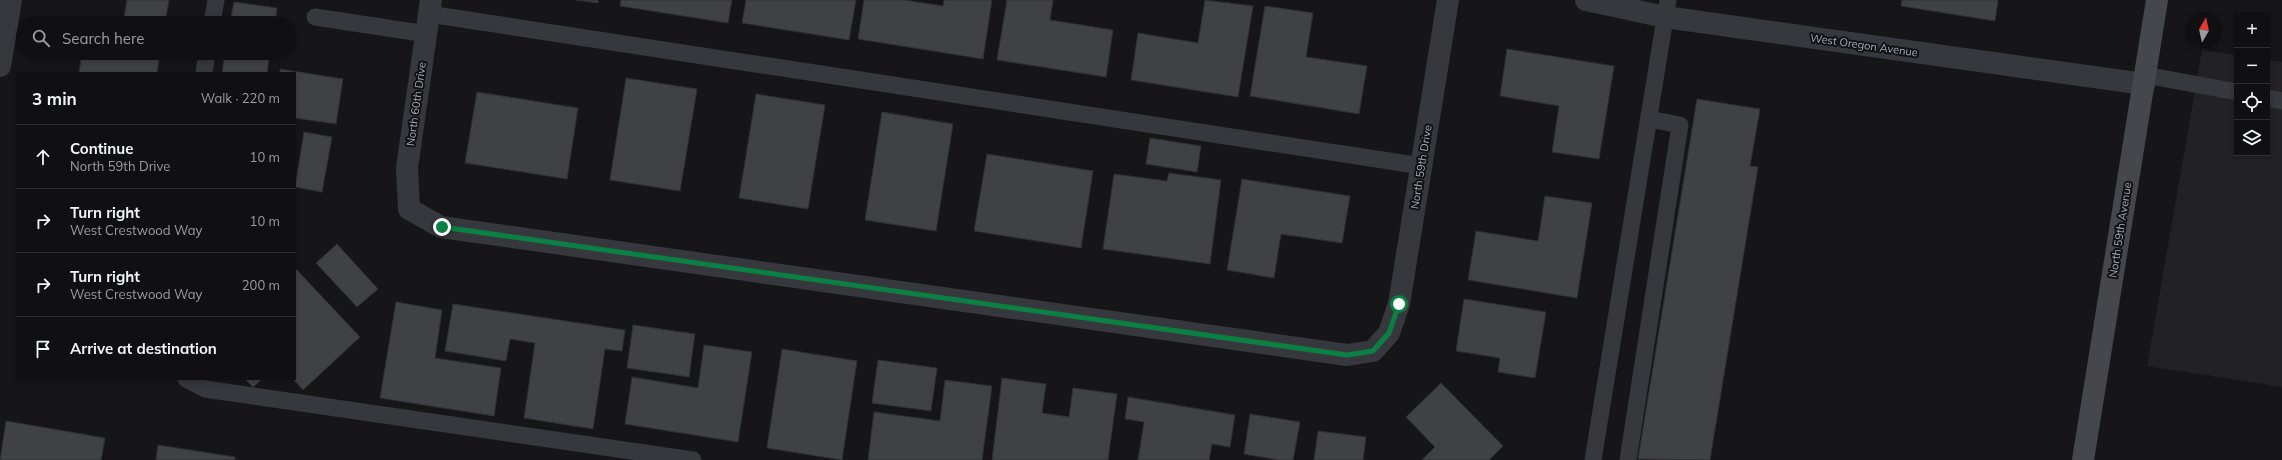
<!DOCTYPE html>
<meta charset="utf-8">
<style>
:root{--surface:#101012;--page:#1e1e20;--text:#f1f3f6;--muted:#9c9d9f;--line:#303032}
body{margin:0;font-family:Mulish,sans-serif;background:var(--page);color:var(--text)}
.controls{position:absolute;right:12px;top:12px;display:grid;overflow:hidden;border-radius:0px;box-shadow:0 2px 6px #0003}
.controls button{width:36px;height:36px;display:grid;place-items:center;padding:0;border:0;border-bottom:1px solid var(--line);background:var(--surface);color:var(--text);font:20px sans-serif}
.compass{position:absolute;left:2186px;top:12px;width:36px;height:36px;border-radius:50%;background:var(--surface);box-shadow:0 2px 6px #0003;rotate:9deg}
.stop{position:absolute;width:12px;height:12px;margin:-9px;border:3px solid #0b8043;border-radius:50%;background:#fff}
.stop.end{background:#0b8043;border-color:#fff;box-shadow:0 1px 4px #0008}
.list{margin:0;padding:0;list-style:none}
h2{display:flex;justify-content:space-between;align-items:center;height:52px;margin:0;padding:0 16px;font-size:17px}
h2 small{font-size:13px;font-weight:400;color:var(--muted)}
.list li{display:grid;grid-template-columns:26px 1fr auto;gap:12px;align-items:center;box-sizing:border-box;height:64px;padding:0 16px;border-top:1px solid var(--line)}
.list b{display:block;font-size:15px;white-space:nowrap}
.list p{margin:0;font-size:13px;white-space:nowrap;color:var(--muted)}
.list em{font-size:13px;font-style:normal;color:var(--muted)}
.icon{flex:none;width:22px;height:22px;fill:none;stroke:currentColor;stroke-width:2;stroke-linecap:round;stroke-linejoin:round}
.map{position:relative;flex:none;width:2282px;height:460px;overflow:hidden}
.search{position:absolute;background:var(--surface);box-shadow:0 2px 6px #0003;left:16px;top:16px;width:280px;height:44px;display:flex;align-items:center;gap:10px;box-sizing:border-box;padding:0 14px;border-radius:22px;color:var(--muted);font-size:15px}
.panel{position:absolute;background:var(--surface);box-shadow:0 2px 6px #0003;left:16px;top:72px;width:280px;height:308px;border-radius:0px}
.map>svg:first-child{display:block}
.built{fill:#222225}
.building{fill:#404145;stroke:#303034}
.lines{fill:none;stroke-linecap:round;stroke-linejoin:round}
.lane{stroke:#37383d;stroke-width:17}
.street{stroke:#37383d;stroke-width:22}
.secondary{stroke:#45474d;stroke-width:22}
.route{stroke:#0b8043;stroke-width:5}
.labels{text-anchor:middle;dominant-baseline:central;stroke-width:4;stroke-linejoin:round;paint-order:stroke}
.street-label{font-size:11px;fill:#a8adb8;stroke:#111113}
</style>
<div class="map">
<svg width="2282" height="460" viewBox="0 0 2282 460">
<rect width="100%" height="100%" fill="#161618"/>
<path class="built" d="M2202,50L2237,55V153H2267V60L2282,62V387L2147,366Z"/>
<path class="building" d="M127,0H169L165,23H123Z
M576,0H598V3Z
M621,0H732L728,23L620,6Z
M746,0H856L849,40L742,23Z
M864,0H904L943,6L944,0H992L983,59L858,39Z
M1007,0H1053L1050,20L1113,30L1106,77L997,60Z
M1205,0L1253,6L1238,97L1131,80L1138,33L1198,43Z
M1902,0H1998L1995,21L1901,6Z
M234,2L277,8L275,23H230Z
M1265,6L1313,13L1306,57L1367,66L1359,114L1250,96Z
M1507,49L1614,66L1599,159L1552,152L1559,106L1500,96Z
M82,53H160L157,73H79Z
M225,53H270L267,73H222Z
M280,69L343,79L336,124L295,118V73H280Z
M626,78L697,89L680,191L610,180Z
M477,92L578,108L567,179L465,163Z
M756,94L825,105L808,209L739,198Z
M1697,99L1760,109L1750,166L1758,167L1710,460L1638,459Z
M882,112L953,124L936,231L865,220Z
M304,132L332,137L322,192L295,187Z
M1150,138L1201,146L1197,172L1146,164Z
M987,154L1093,171L1081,248L974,231Z
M1169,173L1221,180L1210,264L1103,249L1114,174L1167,181Z
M1242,179L1350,196L1342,243L1281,234L1274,278L1227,270Z
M1545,196L1592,203L1577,298L1468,280L1476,231L1538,241Z
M337,244L378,289L357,307L316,263Z
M295,268L360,337L303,390L293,379H295Z
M1464,299L1546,312L1535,378L1498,372L1500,358L1456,351Z
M396,302L442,310L435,358L501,368L494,416L380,398Z
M453,304L625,330L622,351L605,349L593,429L524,418L535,343L510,339L506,361L445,351Z
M633,325L695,334L689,377L627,368Z
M704,345L752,352L738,442L625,424L632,377L698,388Z
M782,349L857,361L842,460L767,448Z
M878,360L937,368L931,411L872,403Z
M1002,378L1046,384L1042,413L1069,417L1073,388L1117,394L1108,460H992Z
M245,379H262L253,387Z
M945,380L992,386L982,460H868L874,412L940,421Z
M1441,383L1503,446L1489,460H1422L1435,447L1406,417Z
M1128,397L1235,415L1230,447L1212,444L1209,460H1138L1144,422L1125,419Z
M1250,414L1300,422L1293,460H1279L1244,454Z
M6,421L105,438L101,460H0Z
M1318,431L1366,437L1363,460H1314Z
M158,445L235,457V460H156Z"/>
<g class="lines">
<path class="lane" d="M429,14L1422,166
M315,17L427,34
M212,23L216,0
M204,73L207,53
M2145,75L2237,92
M2267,98L2282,101
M186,379L205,389L693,460
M1593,460L1668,0
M1628,460L1680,125L1649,119"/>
<path class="street" d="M431,0L407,168L409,209L441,227L1347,355L1373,351L1389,333L1399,304L1448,0
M1586,0L1665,17L2144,84
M0,66L11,0"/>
<path class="secondary" d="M2083,460L2157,0"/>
</g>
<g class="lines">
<path class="route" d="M442,227L1347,355L1373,351L1389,333L1399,304"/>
</g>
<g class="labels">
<g class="street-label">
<text transform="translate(1864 45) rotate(8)">West Oregon Avenue</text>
<text transform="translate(416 104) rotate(-82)">North 60th Drive</text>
<text transform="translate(1421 167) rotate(-81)">North 59th Drive</text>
<text transform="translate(2120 230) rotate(-81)">North 59th Avenue</text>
</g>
</g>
</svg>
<div class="controls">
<button>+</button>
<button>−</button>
<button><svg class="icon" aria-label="locate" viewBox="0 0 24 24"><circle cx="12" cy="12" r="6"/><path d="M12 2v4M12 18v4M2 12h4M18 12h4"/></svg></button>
<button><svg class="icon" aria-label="layers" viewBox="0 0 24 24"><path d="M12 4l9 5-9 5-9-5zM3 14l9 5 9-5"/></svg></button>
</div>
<svg class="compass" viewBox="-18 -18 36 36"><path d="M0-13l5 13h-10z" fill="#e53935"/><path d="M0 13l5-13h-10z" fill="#9c9d9f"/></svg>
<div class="stop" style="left:1399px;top:304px"></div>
<div class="stop end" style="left:442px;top:227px"></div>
<div class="search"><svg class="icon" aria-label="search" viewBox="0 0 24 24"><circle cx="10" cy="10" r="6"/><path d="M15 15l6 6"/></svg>Search here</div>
<section class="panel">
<h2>3 min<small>Walk · 220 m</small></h2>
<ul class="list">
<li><svg class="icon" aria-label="ahead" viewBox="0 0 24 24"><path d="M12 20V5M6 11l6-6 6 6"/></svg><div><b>Continue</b><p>North 59th Drive</p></div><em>10 m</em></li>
<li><svg class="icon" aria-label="right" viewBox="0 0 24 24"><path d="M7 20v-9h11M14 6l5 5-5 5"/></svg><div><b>Turn right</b><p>West Crestwood Way</p></div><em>10 m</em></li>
<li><svg class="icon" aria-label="right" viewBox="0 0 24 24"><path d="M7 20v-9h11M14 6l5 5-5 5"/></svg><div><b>Turn right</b><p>West Crestwood Way</p></div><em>200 m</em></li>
<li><svg class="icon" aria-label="arrive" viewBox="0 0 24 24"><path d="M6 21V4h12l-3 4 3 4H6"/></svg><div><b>Arrive at destination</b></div></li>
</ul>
</section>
</div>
